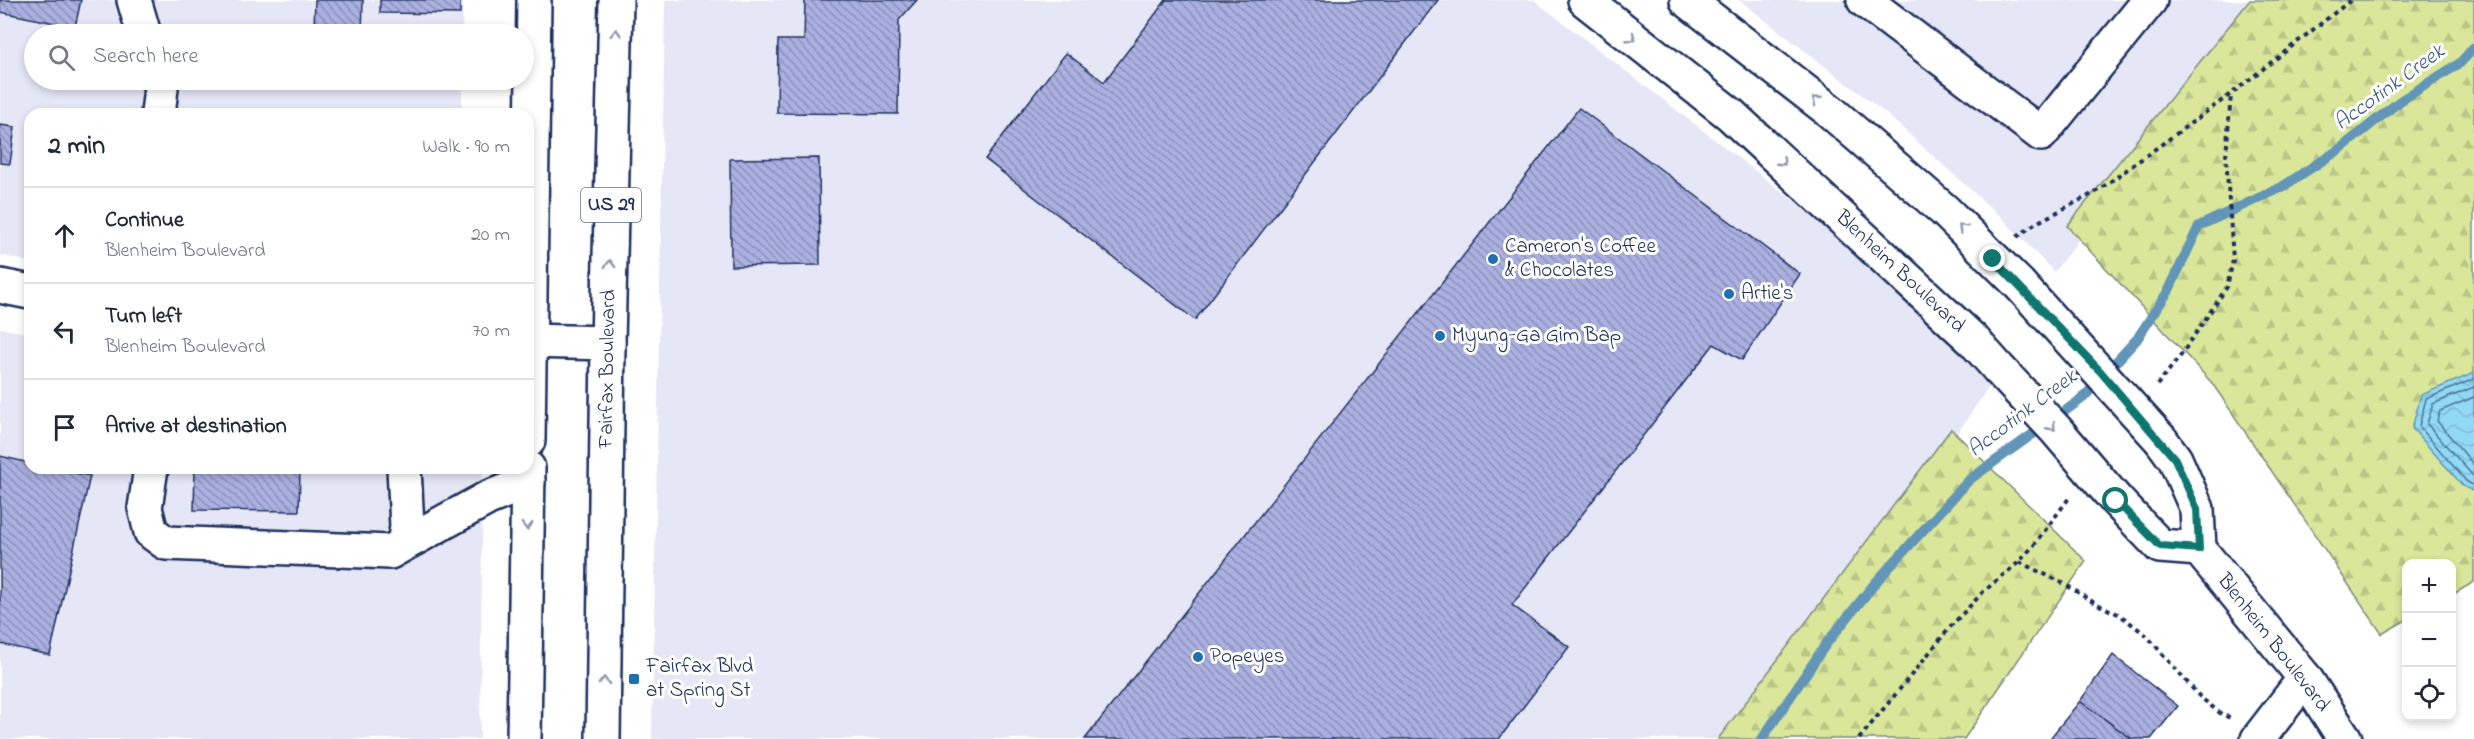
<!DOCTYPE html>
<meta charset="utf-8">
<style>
:root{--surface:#fff;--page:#f6f6f7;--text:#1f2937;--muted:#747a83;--line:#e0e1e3}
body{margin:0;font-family:"Indie Flower",sans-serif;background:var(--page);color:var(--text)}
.controls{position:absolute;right:18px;bottom:18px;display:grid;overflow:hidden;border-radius:12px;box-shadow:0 3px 9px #0003}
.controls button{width:54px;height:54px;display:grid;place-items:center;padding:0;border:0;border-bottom:2px solid var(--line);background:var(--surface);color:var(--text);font:30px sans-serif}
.stop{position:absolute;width:18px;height:18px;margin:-14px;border:4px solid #0f766e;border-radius:50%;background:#fff}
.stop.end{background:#0f766e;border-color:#fff;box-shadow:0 2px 6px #0008}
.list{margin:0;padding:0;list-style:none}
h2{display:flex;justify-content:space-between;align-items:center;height:78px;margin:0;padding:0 24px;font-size:26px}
h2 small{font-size:20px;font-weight:400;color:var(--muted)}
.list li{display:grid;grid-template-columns:39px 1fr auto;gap:18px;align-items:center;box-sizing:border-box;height:96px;padding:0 24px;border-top:2px solid var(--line)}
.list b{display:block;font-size:22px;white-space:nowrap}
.list p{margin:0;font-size:20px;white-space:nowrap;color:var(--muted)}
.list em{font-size:20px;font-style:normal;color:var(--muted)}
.icon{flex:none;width:33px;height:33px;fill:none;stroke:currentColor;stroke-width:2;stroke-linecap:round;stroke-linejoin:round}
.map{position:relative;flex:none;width:2474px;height:739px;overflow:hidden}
.search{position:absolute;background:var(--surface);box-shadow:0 3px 9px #0003;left:24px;top:24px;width:510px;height:66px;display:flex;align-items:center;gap:15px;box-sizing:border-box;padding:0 21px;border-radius:33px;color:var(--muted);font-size:22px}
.panel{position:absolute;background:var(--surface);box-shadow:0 3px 9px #0003;left:24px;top:108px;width:510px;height:366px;border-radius:18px}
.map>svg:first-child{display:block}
.built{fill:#e6e7f6}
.forest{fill:url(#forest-firs);stroke:#7a8b7c;stroke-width:1.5}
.water{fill:url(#water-waves);stroke:#6295b8;stroke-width:1.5}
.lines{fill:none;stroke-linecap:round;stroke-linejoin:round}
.shore{stroke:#4b739a;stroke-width:1.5}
.stream{stroke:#6295b8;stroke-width:10}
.building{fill:url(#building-back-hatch);stroke:#1b2f5e;stroke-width:1.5}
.minor-casing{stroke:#1b2f5e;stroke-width:38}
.major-casing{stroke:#1b2f5e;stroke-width:38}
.path{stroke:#1b2f5e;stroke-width:4;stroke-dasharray:4.5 4.5;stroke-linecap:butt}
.minor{stroke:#fff;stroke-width:33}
.major{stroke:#fff;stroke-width:33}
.major-bridge-casing{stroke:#1b2f5e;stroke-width:38;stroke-linecap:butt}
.major-bridge{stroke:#fff;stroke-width:33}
.oneway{stroke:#8d97ae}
.route{stroke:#0f766e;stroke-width:8}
.poi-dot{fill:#1f6fb2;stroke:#fff;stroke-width:2}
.labels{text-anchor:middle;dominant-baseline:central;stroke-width:6;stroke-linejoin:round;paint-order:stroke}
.shield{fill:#fff;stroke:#5f6d8e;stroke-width:1.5}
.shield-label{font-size:20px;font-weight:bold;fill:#1b2f5e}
.poi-label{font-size:21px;fill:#1b2f5e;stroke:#fff;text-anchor:start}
.street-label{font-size:21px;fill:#1b2f5e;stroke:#fff}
.water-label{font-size:22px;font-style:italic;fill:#395a84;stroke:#fff}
</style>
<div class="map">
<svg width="2474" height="739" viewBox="0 0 2474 739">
<defs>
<pattern id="forest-firs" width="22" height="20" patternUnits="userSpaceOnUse" patternTransform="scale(1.5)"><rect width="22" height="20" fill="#dae79a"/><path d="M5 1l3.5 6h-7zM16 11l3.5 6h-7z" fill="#bac687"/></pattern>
<pattern id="water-waves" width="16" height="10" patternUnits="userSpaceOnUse" patternTransform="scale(1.5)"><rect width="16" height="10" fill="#92d9f4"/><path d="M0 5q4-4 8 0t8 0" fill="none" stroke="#7dbbd4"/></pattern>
<pattern id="building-back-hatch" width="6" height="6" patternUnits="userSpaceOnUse" patternTransform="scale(1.5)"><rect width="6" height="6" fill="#abb0e0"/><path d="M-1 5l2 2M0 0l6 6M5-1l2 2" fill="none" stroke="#8a90b9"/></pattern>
</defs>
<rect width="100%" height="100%" fill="#fff"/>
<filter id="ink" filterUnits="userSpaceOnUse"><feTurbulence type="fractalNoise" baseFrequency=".0167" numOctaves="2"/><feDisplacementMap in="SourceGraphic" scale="12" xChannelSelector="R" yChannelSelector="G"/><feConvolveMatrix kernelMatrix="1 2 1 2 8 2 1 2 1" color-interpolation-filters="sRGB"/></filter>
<g filter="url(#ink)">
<path class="built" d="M0,0H463L462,34H34V80H462V114H30V262L0,255Z
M665,0H1534L1895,279L1991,384L1835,611L1755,739H652Z
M1739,0H2262L2054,272L2000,216L1884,112Z
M0,328L30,334V468H483L480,739H0Z"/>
<path class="forest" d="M2250,0H2474V582L2452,595V564H2406V620L2382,634L2212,383L2067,226Z
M1951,429L2086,561L1964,739H1718Z"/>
<path class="water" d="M2474,373V492L2463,486L2412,428L2421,395Z"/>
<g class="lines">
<path class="shore" d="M2474,379L2426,399L2419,426L2466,481L2474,486
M2474,387L2433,404L2427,424L2474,477
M2474,397L2440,411L2437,421L2474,465"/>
<path class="stream" d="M1762,739L1826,644L1876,582L1969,480L2083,398L2137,339L2169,290L2199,226L2282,187L2340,149L2400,101L2460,63L2474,48"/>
</g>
<path class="building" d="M0,0H81L75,27L0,12Z
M315,0H363L362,34H292V26L314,27Z
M380,0H460V14L380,13Z
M805,0H917L899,20L898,114L777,113L778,40H804Z
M1166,0H1438L1195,320L985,159L1066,53L1104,82Z
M1579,108L1800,274L1742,360L1714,344L1512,605L1569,647L1499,739H1085Z
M0,125L15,127L10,164L0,163Z
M819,158L820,265L731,266L730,159Z
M0,456L30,463V468H52L90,476L50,655L0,644Z
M195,468H300L299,511L194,510Z
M2113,655L2178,706L2151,739H2132L2080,701Z
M2080,701L2132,739H2054L2051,737Z"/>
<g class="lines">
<defs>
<path id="minor" d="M134,0L144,34
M1864,0L2041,134L2150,0
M158,114L161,88L158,80
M0,286L30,292
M528,341L608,343
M151,468L145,508L151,532L166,543L390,552L404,544L407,527L404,468
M404,544L488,498L528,482
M2258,739L2305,678"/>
<path id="major" d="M1585,0L1730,114L1974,341L1998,368
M1687,0L1830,111L1945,211L2019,284
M2161,440L2175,459L2197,509L2199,549L2305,678L2345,739
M528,441L534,0
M2117,501L2160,546L2199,549
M524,739L528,468
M603,739L608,343L616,0"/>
</defs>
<use href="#minor" class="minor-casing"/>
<use href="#major" class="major-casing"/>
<path class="path" d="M2017,237L2036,223L2096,192L2231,94L2351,0
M2157,385L2179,358L2227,287L2233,260L2226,156L2231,95
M2019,562L2063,583L2093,602L2120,615L2146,635L2200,697L2220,713L2232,719
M1859,739L1952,625L1983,592L2019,562L2035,544L2069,498"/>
<use href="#minor" class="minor"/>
<use href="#major" class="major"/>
<defs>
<path id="major-bridge" d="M2019,284L2161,440
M1998,368L2056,430L2117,501"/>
</defs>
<use href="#major-bridge" class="major-bridge-casing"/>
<use href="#major-bridge" class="major-bridge"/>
</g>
<defs><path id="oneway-chevron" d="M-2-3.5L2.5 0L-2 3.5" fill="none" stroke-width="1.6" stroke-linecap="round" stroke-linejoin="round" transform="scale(1.5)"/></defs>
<g class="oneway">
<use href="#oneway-chevron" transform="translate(616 33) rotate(-89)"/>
<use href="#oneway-chevron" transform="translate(1632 38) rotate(38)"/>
<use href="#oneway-chevron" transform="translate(1816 100) rotate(-142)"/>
<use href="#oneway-chevron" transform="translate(1782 162) rotate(43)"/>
<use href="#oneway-chevron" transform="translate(1962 228) rotate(-135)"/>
<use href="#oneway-chevron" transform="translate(610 264) rotate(-89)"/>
<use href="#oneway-chevron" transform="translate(2052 427) rotate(48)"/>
<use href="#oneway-chevron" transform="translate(527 526) rotate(91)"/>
<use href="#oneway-chevron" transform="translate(604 681) rotate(-89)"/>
</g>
</g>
<g class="lines" filter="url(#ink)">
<path class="route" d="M1993,259L2100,371L2175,459L2197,509L2199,549L2160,546L2116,501"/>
</g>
<g class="poi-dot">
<circle cx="1493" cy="259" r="6"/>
<circle cx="1729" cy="294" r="6"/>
<circle cx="1440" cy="336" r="6"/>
<circle cx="1198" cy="657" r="6"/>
<rect x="628" y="673" width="12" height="12" rx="3"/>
</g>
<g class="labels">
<rect class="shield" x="581" y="188" width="60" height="34" rx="4.5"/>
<g class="shield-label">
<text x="611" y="205">US 29</text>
</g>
<g class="poi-label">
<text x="1505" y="247">Cameron's Coffee<tspan x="1505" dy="24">&amp; Chocolates</tspan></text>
<text x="1741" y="294">Artie's</text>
<text x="1452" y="336">Myung-Ga Gim Bap</text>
<text x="1210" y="657">Popeyes</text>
<text x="646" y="667">Fairfax Blvd<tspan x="646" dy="24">at Spring St</tspan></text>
</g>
<g class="street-label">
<text transform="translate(1900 272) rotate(43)">Blenheim Boulevard</text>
<text transform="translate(608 369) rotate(-89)">Fairfax Boulevard</text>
<text transform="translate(2273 643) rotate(52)">Blenheim Boulevard</text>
</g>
<g class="water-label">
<text transform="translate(2390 88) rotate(-36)">Accotink Creek</text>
<text transform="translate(2023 414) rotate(-37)">Accotink Creek</text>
</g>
</g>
</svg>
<div class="controls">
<button>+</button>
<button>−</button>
<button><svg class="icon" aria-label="locate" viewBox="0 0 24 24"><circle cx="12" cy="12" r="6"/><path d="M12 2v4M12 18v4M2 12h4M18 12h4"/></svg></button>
</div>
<div class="stop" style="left:2116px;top:501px"></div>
<div class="stop end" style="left:1993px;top:259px"></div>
<div class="search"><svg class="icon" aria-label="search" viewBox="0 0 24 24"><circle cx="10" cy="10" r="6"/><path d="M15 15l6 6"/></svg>Search here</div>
<section class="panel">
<h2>2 min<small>Walk · 90 m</small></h2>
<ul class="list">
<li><svg class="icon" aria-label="ahead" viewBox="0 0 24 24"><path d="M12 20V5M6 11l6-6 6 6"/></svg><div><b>Continue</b><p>Blenheim Boulevard</p></div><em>20 m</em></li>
<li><svg class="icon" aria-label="left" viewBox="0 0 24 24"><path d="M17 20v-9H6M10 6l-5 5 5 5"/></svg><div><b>Turn left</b><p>Blenheim Boulevard</p></div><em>70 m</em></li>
<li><svg class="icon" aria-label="arrive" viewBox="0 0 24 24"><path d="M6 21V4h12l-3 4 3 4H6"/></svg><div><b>Arrive at destination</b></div></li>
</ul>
</section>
</div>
